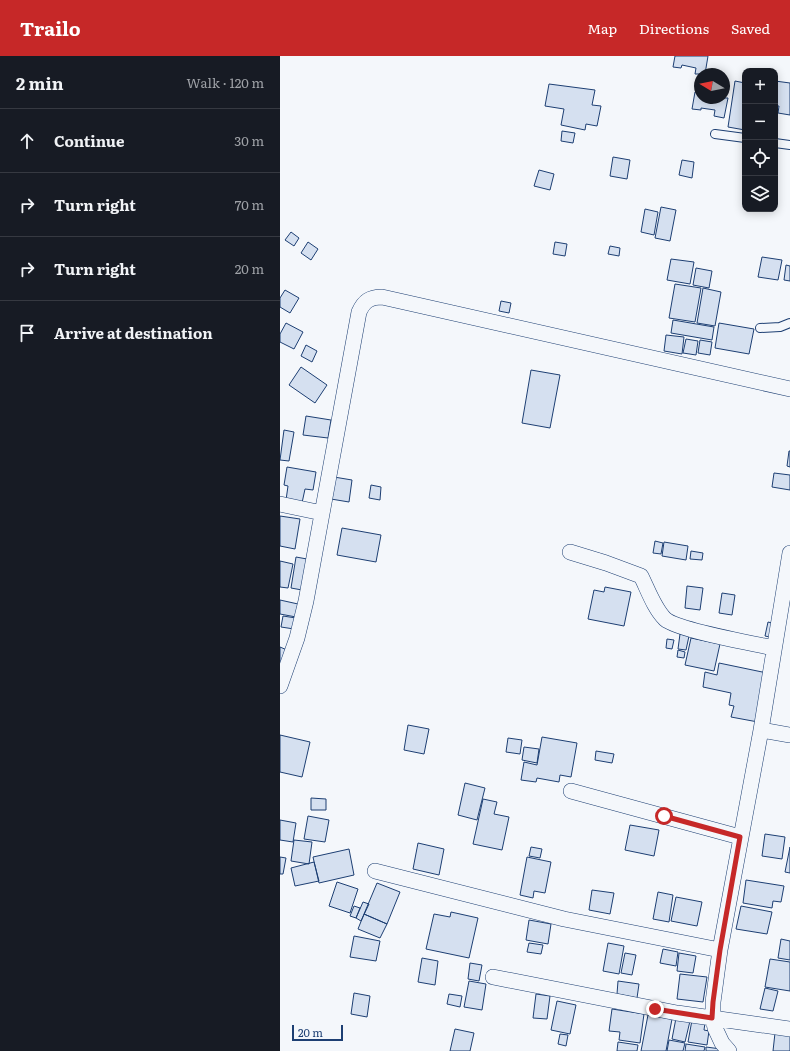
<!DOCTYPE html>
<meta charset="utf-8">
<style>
:root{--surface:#171b24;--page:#20242c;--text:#f1f3f6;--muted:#9ea1a6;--line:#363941;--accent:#c62828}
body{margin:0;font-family:Literata,serif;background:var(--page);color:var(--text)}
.controls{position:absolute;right:12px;top:12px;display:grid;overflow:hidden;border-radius:8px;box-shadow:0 2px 10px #0003}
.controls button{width:36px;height:36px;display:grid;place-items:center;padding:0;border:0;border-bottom:1px solid var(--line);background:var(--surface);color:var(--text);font:20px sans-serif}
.compass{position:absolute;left:414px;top:12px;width:36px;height:36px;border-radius:50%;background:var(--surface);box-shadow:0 2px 10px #0003;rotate:280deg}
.scale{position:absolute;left:12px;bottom:10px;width:51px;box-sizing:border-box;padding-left:4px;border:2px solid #1d3f73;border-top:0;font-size:11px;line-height:14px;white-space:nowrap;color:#1d3f73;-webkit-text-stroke:3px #f4f7fb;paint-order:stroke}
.stop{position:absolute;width:12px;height:12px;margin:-9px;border:3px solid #c62828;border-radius:50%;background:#fff}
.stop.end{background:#c62828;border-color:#fff;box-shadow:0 1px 4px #0008}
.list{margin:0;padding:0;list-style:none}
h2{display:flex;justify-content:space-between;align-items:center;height:52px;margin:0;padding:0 16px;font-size:17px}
h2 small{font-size:13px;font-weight:400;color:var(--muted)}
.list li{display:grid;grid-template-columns:26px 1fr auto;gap:12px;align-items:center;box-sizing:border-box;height:64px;padding:0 16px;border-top:1px solid var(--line)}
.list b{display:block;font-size:15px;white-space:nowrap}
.list em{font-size:13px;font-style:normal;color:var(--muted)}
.icon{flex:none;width:22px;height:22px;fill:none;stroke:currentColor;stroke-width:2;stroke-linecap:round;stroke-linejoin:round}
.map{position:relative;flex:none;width:510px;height:995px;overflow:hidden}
header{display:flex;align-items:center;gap:24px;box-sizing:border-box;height:56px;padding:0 20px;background:var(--accent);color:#fff}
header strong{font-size:19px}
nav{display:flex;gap:22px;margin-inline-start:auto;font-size:14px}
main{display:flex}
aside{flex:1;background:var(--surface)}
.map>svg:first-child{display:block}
.building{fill:#d5e0f0;stroke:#1d3f73}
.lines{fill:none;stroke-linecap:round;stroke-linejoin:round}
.lane-casing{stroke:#1d3f73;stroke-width:10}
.street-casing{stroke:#1d3f73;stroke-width:16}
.lane{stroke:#f4f7fb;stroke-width:8}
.street{stroke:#f4f7fb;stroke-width:15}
.route{stroke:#c62828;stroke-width:5}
</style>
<header>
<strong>Trailo</strong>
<nav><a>Map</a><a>Directions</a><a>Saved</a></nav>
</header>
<main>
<aside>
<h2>2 min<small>Walk · 120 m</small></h2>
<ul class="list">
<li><svg class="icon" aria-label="ahead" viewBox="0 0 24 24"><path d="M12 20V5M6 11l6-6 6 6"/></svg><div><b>Continue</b></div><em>30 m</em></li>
<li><svg class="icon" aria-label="right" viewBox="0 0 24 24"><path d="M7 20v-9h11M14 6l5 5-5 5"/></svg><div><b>Turn right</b></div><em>70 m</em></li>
<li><svg class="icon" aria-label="right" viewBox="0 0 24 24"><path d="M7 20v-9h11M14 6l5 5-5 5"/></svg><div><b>Turn right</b></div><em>20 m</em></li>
<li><svg class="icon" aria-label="arrive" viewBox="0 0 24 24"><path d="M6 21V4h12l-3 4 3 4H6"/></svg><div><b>Arrive at destination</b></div></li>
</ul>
</aside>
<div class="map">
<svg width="510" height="995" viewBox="0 0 510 995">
<rect width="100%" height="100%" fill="#f4f7fb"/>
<path class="building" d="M395,0H428L425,18H415L416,12L402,9L401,12L393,11Z
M455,25L465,27V74L448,71Z
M495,25L510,27V59L498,57L499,50H495Z
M269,28L315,34L312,49L321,50L317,70L306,68L305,74L281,69L284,53L265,50Z
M415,36L420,37V42H448L444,62L434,60L435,54L421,52V54L412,53Z
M282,75L295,77L293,87L281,85Z
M333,101L350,104L347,123L330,120Z
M402,104L414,106L412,122L399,119Z
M259,114L274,118L270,134L254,130Z
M381,151L396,154L390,185L375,182Z
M365,153L378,156L374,179L361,176Z
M11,176L19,182L14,190L5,184Z
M28,186L38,193L31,204L21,197Z
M275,186L287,188L285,200L273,198Z
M330,190L340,192L339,200L328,198Z
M482,201L502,204L498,224L478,221Z
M391,203L414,206L410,228L387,224Z
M506,209L510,210V225L504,224Z
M416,212L432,215L429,232L413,229Z
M395,228L421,232L415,266L389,262Z
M423,232L441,236L435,270L417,267Z
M5,234L19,242L10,257L0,251V242Z
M221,245L231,247L229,257L219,255Z
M393,264L434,271L432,284L391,277Z
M6,267L23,276L14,293L0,286V278Z
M439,267L474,273L469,298L435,292Z
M386,279L404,281L402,298L384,295Z
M406,283L418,285L416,299L403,297Z
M420,284L432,286L430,299L418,297Z
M26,289L37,295L32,306L21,300Z
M21,311L47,329L35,347L9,329Z
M251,314L280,319L270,372L242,367Z
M26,360L51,364L48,382L23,379Z
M4,374L14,376L9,405L0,404Z
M509,395H510V411L507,410Z
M7,411L36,416L33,434L25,433L22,447L6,444L8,430L4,429Z
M494,417L510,419V434L492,431Z
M54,421L72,424L69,446L51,443Z
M91,429L101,431L100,444L89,442Z
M0,460L20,463L15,493L0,490Z
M62,472L101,479L96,506L57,499Z
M375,485L383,487L381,498L373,497Z
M384,486L408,490L406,504L382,500Z
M411,495L423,497L422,504L410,503Z
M16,501L27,503L22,534L11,532Z
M0,505L13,508L8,532L0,531Z
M407,530L423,532L420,554L405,552Z
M325,531L351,536L344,570L308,563L314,534L324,536Z
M442,537L455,539L452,559L439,557Z
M0,544L18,548L16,561L0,558Z
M3,560L16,562L14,573L1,571Z
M488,566L496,568L494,582L485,580Z
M400,578L409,580L406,594L398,593Z
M411,582L440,588L434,615L405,609Z
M387,583L394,584L392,593L386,592Z
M0,591L7,594L0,614Z
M398,594L405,596L404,602L397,601Z
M439,607L487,617L478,666L451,661L454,650L449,649L451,637L423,631L425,616L437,619Z
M128,669L149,673L144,698L124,694Z
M0,679L30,686L22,721L0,716Z
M262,681L297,687L291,721L280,719L279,726L257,722L256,726L241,724L244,706L257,709Z
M228,682L242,684L240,698L226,696Z
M244,691L259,693L257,707L242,704Z
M316,695L334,698L332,707L315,704Z
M185,727L205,732L197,764L178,759Z
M31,742L46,743V754H31Z
M203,743L217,746L214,758L229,761L222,794L193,788Z
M28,760L49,764L45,786L24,783Z
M0,764L16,767L13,786L0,784Z
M350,769L379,774L374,800L345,794Z
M485,778L505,781L502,803L482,800Z
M14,784L32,786L29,808L11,805Z
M138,787L164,793L159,819L133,813Z
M251,791L262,793L260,802L249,800Z
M510,791V817L505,816Z
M69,793L74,819L39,827L33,801Z
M0,801L6,802L3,818H0Z
M247,801L271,806L265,837L254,835L253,842L240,839Z
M34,806L39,825L15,830L11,812Z
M466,824L504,830L501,846L493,845L492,852L463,847Z
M57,826L78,833L70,857L49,850Z
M97,827L120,836L107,868L84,858Z
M312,834L334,837L330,858L309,854Z
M378,836L393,839L389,866L373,863Z
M396,841L422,846L417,870L391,865Z
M83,846L89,848L81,865L76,862Z
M74,850L80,852L76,862L70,860Z
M461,850L492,856L487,878L456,873Z
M171,856L198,862L189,902L146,893L154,858L170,861Z
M84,858L107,868L100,882L78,873Z
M249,864L271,868L268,888L246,884Z
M74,880L100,885L96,905L70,901Z
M501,883L510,885V904L498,902Z
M249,887L263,889L261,898L247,896Z
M328,887L344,890L339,918L323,915Z
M383,893L398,896L396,910L380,907Z
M345,897L356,899L352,919L341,917Z
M399,897L416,900L413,917L397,915Z
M142,902L158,905L155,929L138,926Z
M490,903L510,906V935L485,931Z
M190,907L202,909L199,925L188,923Z
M400,918L427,921L423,946L397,943Z
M189,925L206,928L202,954L184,951Z
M338,925L359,928L357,942L337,938Z
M485,932L498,935L493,955L480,953Z
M74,937L90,940L87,961L71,958Z
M169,938L182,940L180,951L167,948Z
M256,938L270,940L267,963L253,962Z
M277,945L296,949L290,978L271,974Z
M332,953L364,958L360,987L339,984L340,976L329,975Z
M368,959L392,963L386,995H361Z
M396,962L410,965L405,986L392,983Z
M412,964L425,967L424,974L429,975L427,989L408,986Z
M175,973L194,977L190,995H170Z
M495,977L510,980V995H493Z
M280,978L288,979L286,990L278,988Z
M389,984L405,987L403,995H387Z
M338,986L358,989L357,995H337Z
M406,988L425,991L424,995H405Z
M426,991L441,993V995H426Z"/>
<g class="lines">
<defs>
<path id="lane" d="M435,78L465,82
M495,87L510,89
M480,272L500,271L510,267"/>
<path id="street" d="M0,448L42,457
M290,496L326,507L361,520C368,534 374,552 385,563C397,574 475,588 494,592
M0,630L17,582L26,545L79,256C84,245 90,241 102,241L510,333
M481,674L510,679
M291,735L460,781
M95,815L284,863L440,894
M213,921L397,957L510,973
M449,995L442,987L435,972L433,962V946L440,894L481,674L510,497"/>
</defs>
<use href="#lane" class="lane-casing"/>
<use href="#street" class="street-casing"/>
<use href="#lane" class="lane"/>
<use href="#street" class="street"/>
</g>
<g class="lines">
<path class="route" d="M375,953L432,962L433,946L440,894L460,781L384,760"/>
</g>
</svg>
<div class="controls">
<button>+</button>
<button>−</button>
<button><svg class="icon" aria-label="locate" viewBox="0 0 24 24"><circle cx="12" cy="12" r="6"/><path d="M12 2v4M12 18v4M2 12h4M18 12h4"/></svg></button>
<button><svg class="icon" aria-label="layers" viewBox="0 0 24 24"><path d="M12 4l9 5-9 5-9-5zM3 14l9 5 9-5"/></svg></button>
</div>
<svg class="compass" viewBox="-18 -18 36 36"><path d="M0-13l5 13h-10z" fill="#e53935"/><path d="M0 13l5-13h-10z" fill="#9ea1a6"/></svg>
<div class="scale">20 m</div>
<div class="stop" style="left:384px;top:760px"></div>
<div class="stop end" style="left:375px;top:953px"></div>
</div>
</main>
